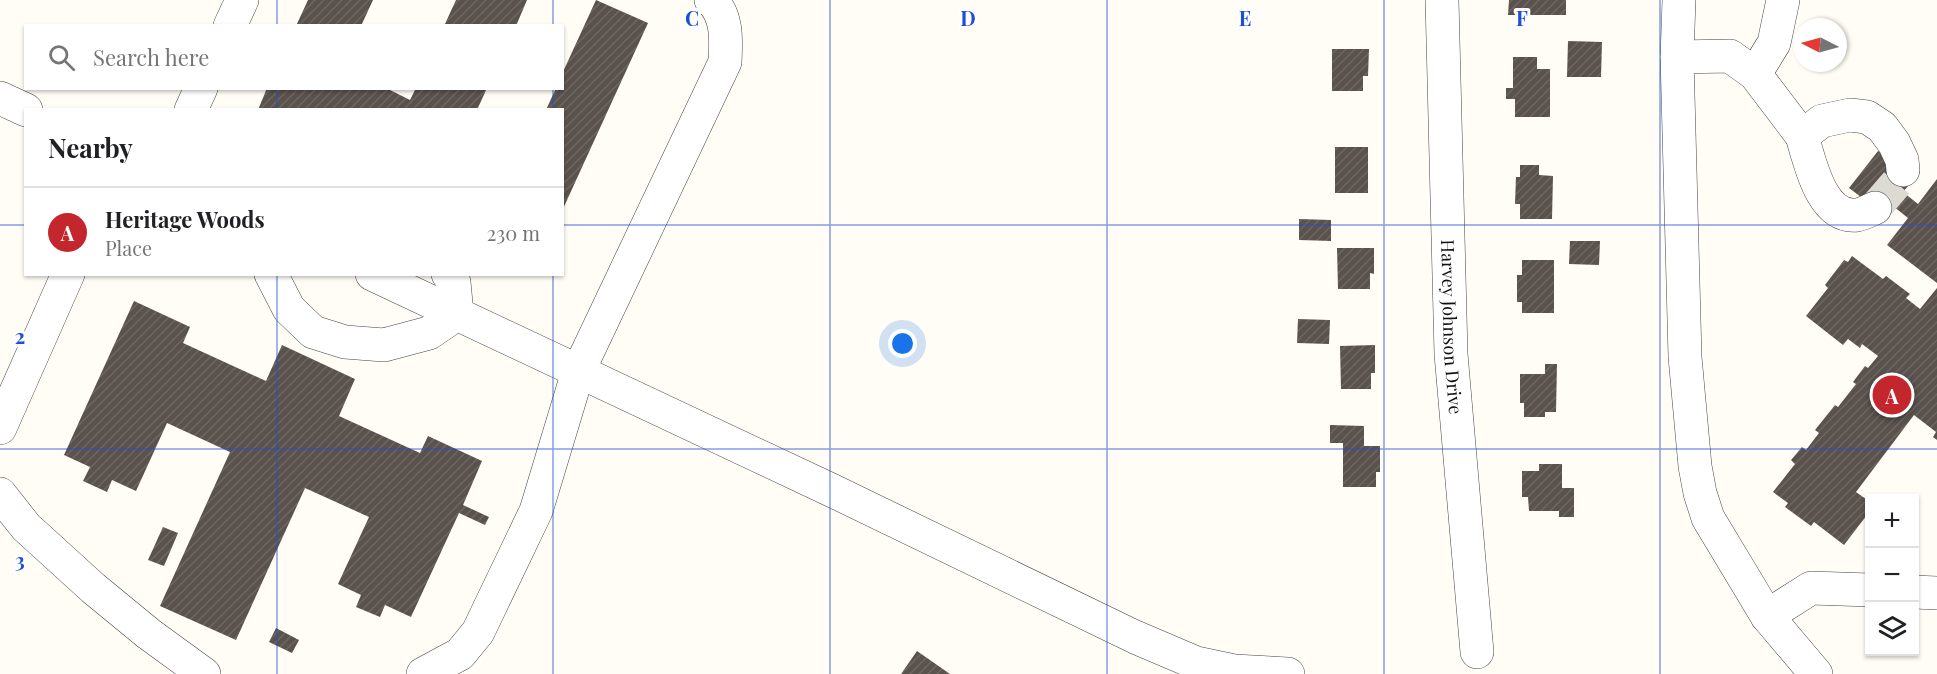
<!DOCTYPE html>
<meta charset="utf-8">
<style>
:root{--surface:#fff;--page:#f2f2f2;--text:#202124;--muted:#757577;--line:#e0e0e0;--accent:#c4262e}
body{margin:0;font-family:"Playfair Display",serif;background:var(--page);color:var(--text)}
.controls{position:absolute;right:18px;bottom:18px;display:grid;overflow:hidden;border-radius:0px;box-shadow:0 2px 4px #0004}
.controls button{width:54px;height:54px;display:grid;place-items:center;padding:0;border:0;border-bottom:2px solid var(--line);background:var(--surface);color:var(--text);font:30px sans-serif}
.compass{position:absolute;left:1793px;top:18px;width:54px;height:54px;border-radius:50%;background:var(--surface);box-shadow:0 2px 4px #0004;rotate:276deg}
.you{position:absolute;left:903px;top:344px;width:21px;height:21px;margin:-15px;border:4px solid #fff;border-radius:50%;background:#1a73e8;box-shadow:0 0 0 9px #1a73e833}
.badge{display:grid;place-items:center;width:39px;height:39px;border-radius:50%;background:var(--accent);color:#fff;font-size:20px;font-weight:700}
.pin{position:absolute;translate:-50% -50%;border:3px solid #fff;box-shadow:0 2px 6px #0006}
.list{margin:0;padding:0;list-style:none}
h2{display:flex;justify-content:space-between;align-items:center;height:78px;margin:0;padding:0 24px;font-size:26px}
h2 small{font-size:20px;font-weight:400;color:var(--muted)}
.list li{display:grid;grid-template-columns:39px 1fr auto;gap:18px;align-items:center;box-sizing:border-box;height:90px;padding:0 24px;border-top:2px solid var(--line)}
.list b{display:block;font-size:22px;white-space:nowrap}
.list p{margin:0;font-size:20px;white-space:nowrap;color:var(--muted)}
.list em{font-size:20px;font-style:normal;color:var(--muted)}
.icon{flex:none;width:33px;height:33px;fill:none;stroke:currentColor;stroke-width:2;stroke-linecap:round;stroke-linejoin:round}
.map{position:relative;flex:none;width:1937px;height:674px;overflow:hidden}
.search{position:absolute;background:var(--surface);box-shadow:0 2px 4px #0004;left:24px;top:24px;width:540px;height:66px;display:flex;align-items:center;gap:15px;box-sizing:border-box;padding:0 21px;border-radius:0px;color:var(--muted);font-size:22px}
.panel{position:absolute;background:var(--surface);box-shadow:0 2px 4px #0004;left:24px;top:108px;width:540px;height:168px;border-radius:0px}
.map>svg:first-child{display:block}
.building{fill:url(#building-hatch)}
.lines{fill:none;stroke-linecap:round;stroke-linejoin:round}
.minor-tunnel{stroke:#dbdad3;stroke-width:33;stroke-dasharray:33 16;stroke-linecap:butt}
.minor-casing{stroke:#444;stroke-width:34}
.minor{stroke:#fff;stroke-width:33}
.grid{fill:none;stroke:#1d4ed8;stroke-width:1.5;stroke-opacity:0.55}
.labels{text-anchor:middle;dominant-baseline:central;stroke-width:6;stroke-linejoin:round;paint-order:stroke}
.street-label{font-size:18px;fill:#111;stroke:#fff}
.grid-label{font-size:20px;text-anchor:middle;font-weight:bold;fill:#1d4ed8;stroke:#fff;stroke-width:6;stroke-linejoin:round;paint-order:stroke}
</style>
<div class="map">
<svg width="1937" height="674" viewBox="0 0 1937 674">
<defs>
<pattern id="building-hatch" width="6" height="6" patternUnits="userSpaceOnUse" patternTransform="scale(1.5)"><rect width="6" height="6" fill="#5a524d"/><path d="M-1 1l2-2M0 6l6-6M5 7l2-2" fill="none" stroke="#6d6662"/></pattern>
</defs>
<rect width="100%" height="100%" fill="#fffdf5"/>
<path class="building" d="M308,0H373L361,26H296Z
M456,0H527L516,26H444Z
M596,0L648,23L562,211V110H546L556,88H562V74Z
M1509,0H1566V15H1508Z
M1568,41L1602,42L1601,77H1567Z
M1332,49H1369L1368,76H1363V91H1332Z
M1513,57H1537V69H1550V117H1515V99H1506V88H1513Z
M267,88H386L410,100L416,88H487L477,110H258Z
M1335,147H1368V193H1335Z
M1878,151L1914,179L1903,192L1918,204L1937,179V283L1887,245L1908,218L1893,206L1886,216L1849,188Z
M1520,165H1539V175L1553,176L1552,219H1520V204H1515L1516,177H1520Z
M1299,219L1331,220V241L1299,240Z
M1570,241H1600L1599,265L1569,264Z
M1337,248H1374V274L1370,273V289H1338Z
M1852,256L1883,279L1886,276L1910,294L1906,298L1920,309L1937,288V440L1933,437L1936,432L1914,415L1856,492L1870,502V511L1844,545L1814,522L1811,526L1785,507L1788,503L1773,492L1795,464L1791,460L1802,447L1806,450L1819,433L1815,430L1835,405L1838,407L1856,384L1853,382L1865,366L1868,368L1878,356L1862,344L1860,348L1848,339L1843,345L1806,316L1828,288L1825,285L1844,260L1848,262Z
M1522,260H1554V313H1522V302H1517V275H1522Z
M134,301L190,327L183,343L266,381L282,345L355,379L339,416L420,453L428,436L482,461L463,505L489,517L485,525L459,513L411,617L385,605L380,617L356,607L361,595L338,584L369,517L305,488L236,640L160,606L230,452L167,423L136,491L112,480L107,492L83,481L90,467L64,455Z
M1298,319L1330,320L1329,344L1297,343Z
M1375,345V373H1371V389H1341L1340,346Z
M1545,364H1557L1556,412H1545V417H1524V403H1520V374H1545Z
M1330,425L1364,426V446H1380V472H1376V487H1343V443H1330Z
M1539,464H1562V488H1574V517H1559V511H1529L1528,497H1522V471H1539Z
M163,527L178,533L164,566L148,560Z
M276,628L299,640L292,653L269,642Z
M917,651L950,674H901Z"/>
<g class="lines">
<path class="minor-tunnel" d="M1875,208L1900,179L1903,170"/>
<defs>
<g id="minor">
<path id="s1" d="M1442,0L1451,354L1477,652"/>
<path d="M1679,0L1677,57L1685,357L1695,466L1700,493L1708,518L1767,616L1816,674"/>
<path d="M230,26L242,0"/>
<path d="M1677,57L1730,56L1755,74L1802,136"/>
<path d="M1755,74L1774,43L1783,0"/>
<path d="M0,98L26,110"/>
<path d="M191,110L201,88"/>
<path d="M1875,208C1870,210 1863,214 1857,215C1821,219 1810,162 1802,136L1822,121L1850,115L1867,117L1882,127L1894,143L1902,160L1903,170"/>
<path d="M271,274L289,309L313,332L345,342L384,345L429,333L457,314L454,282L448,274"/>
<path d="M372,274L831,490L1135,637L1196,663L1234,671L1288,674"/>
<path d="M0,428L68,274"/>
<path d="M0,494L26,527L93,588L149,634L204,674"/>
<path d="M1914,592L1937,593"/>
<path d="M1767,616L1811,588L1870,590"/>
<path d="M423,674L460,654L478,632L536,511L578,372L725,62C726,41 728,16 711,0"/>
</g>
</defs>
<use href="#minor" class="minor-casing"/>
<use href="#minor" class="minor"/>
</g>
<path class="grid" d="M277,0V26M553,0V26M830,0V674M1107,0V674M1384,0V674M1660,0V674M277,88V110M553,88V110M0,225H26M562,225H1937M277,274V674M553,274V674M0,449H1937"/>
<g class="labels">
<g class="street-label">
<text stroke="none"><textPath href="#s1" startOffset="327">Harvey Johnson Drive</textPath></text>
</g>
</g>
<g class="grid-label">
<text x="692" y="26">C</text>
<text x="968" y="26">D</text>
<text x="1245" y="26">E</text>
<text x="1522" y="26">F</text>
<text x="20" y="344">2</text>
<text x="20" y="568">3</text>
</g>
</svg>
<div class="controls">
<button>+</button>
<button>−</button>
<button><svg class="icon" aria-label="layers" viewBox="0 0 24 24"><path d="M12 4l9 5-9 5-9-5zM3 14l9 5 9-5"/></svg></button>
</div>
<svg class="compass" viewBox="-18 -18 36 36"><path d="M0-13l5 13h-10z" fill="#e53935"/><path d="M0 13l5-13h-10z" fill="#757577"/></svg>
<div class="you"></div>
<div class="pin badge" style="left:1892px;top:395px">A</div>
<div class="search"><svg class="icon" aria-label="search" viewBox="0 0 24 24"><circle cx="10" cy="10" r="6"/><path d="M15 15l6 6"/></svg>Search here</div>
<section class="panel">
<h2>Nearby<small></small></h2>
<ul class="list">
<li><span class="badge">A</span><div><b>Heritage Woods</b><p>Place</p></div><em>230 m</em></li>
</ul>
</section>
</div>
